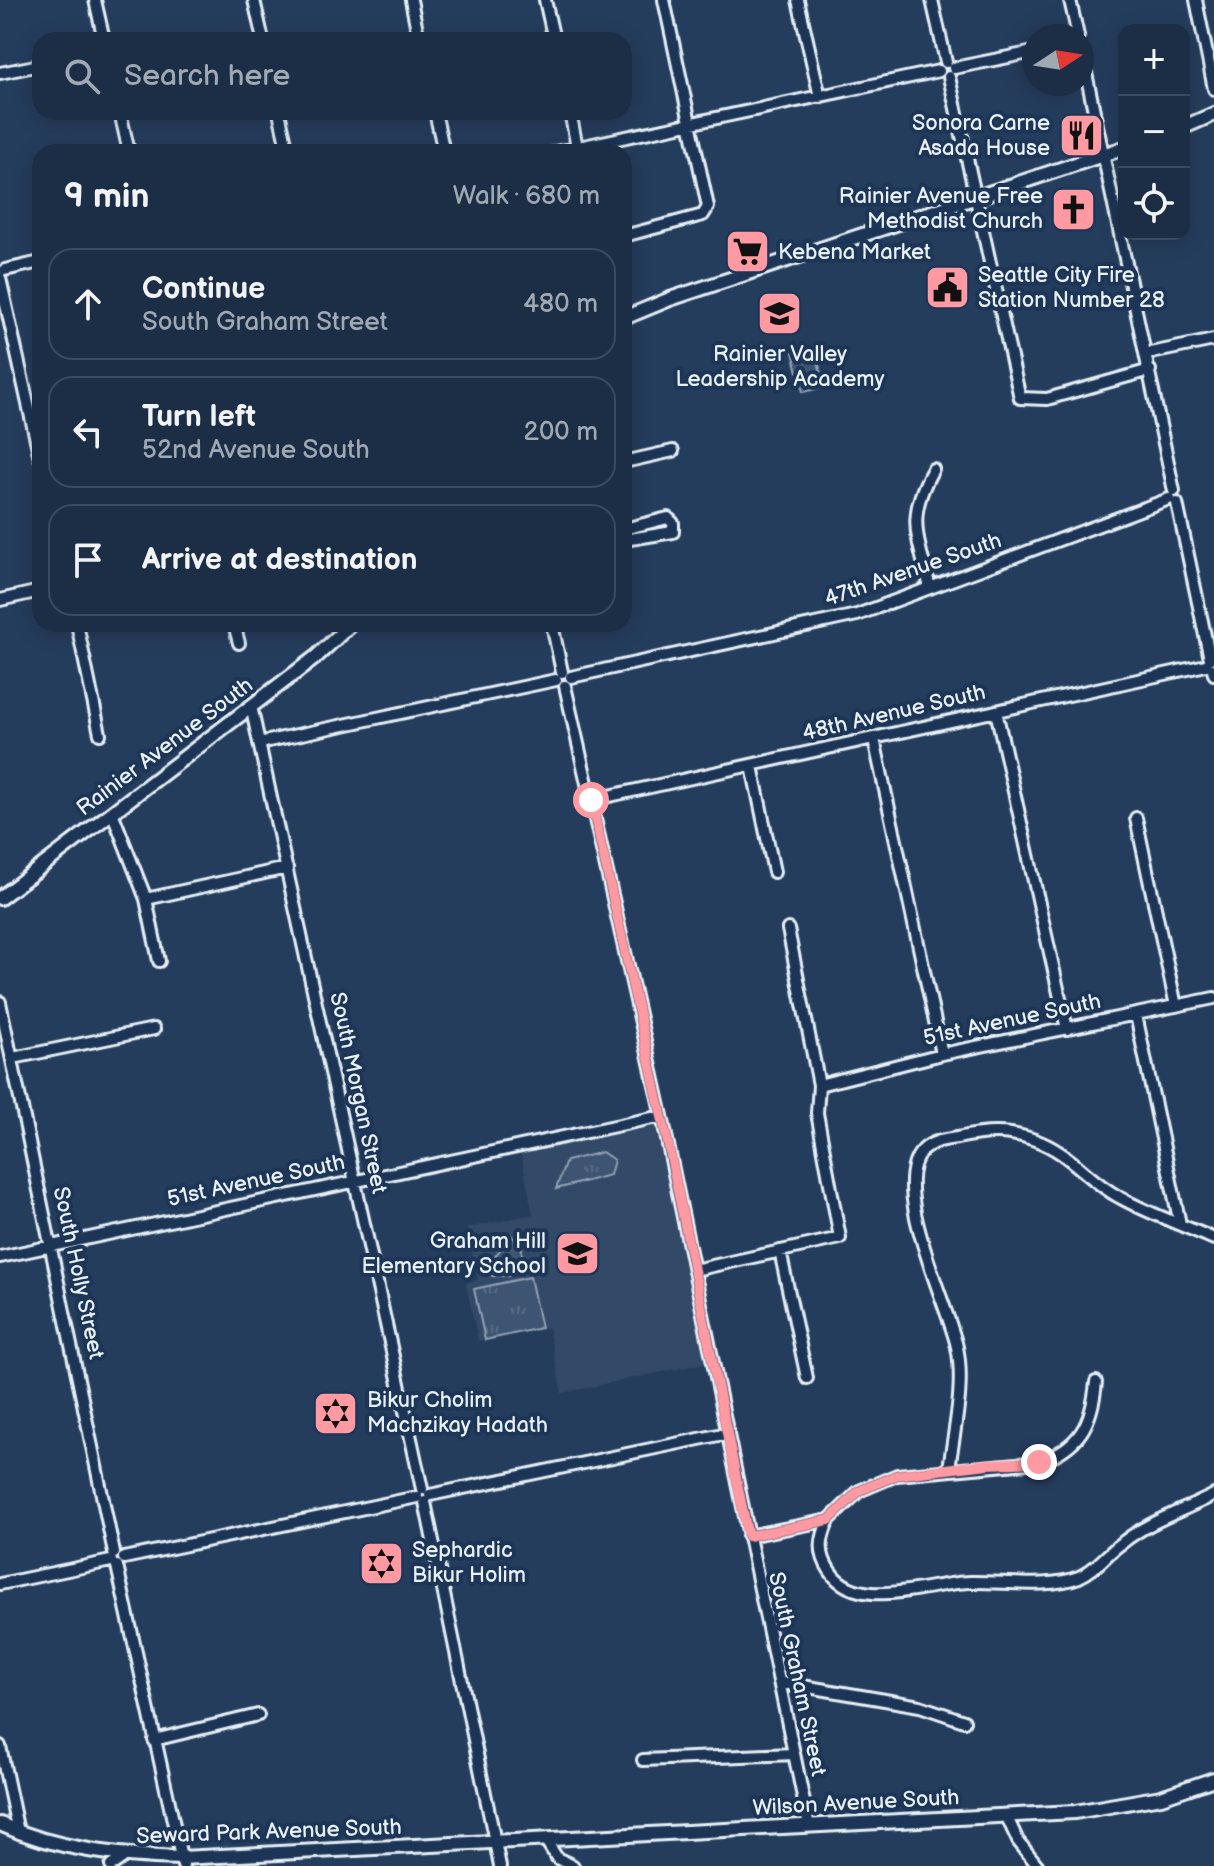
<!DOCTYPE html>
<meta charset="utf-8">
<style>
:root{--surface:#1c2e46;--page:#293a51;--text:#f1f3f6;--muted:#a0a8b3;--line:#3a4a5f}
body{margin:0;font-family:"Balsamiq Sans",sans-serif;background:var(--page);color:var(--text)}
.controls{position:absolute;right:24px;top:24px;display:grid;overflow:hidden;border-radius:16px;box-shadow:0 4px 20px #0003}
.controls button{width:72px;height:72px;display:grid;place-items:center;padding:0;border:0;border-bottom:2px solid var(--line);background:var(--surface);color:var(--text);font:40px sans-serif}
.compass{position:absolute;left:1022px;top:24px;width:72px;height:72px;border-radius:50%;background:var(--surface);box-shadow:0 4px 20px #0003;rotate:78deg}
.stop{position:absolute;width:24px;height:24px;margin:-18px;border:6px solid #ff9aa2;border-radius:50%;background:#fff}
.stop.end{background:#ff9aa2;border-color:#fff;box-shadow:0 2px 8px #0008}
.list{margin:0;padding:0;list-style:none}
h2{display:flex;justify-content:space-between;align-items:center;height:104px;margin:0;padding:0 32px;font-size:34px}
h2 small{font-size:26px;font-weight:400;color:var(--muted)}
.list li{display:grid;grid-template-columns:52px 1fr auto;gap:24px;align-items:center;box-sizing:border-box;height:112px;margin:0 16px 16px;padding:0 16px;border:2px solid var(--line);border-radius:24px}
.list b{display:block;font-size:30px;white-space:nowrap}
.list p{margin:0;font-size:26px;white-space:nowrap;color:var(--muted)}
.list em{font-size:26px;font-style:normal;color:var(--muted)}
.icon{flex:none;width:44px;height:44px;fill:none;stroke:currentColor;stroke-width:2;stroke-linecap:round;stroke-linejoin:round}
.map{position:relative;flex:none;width:1214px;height:1866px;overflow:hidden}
.search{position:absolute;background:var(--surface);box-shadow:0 4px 20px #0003;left:32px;top:32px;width:600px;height:88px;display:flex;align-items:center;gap:20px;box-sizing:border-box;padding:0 28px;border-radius:24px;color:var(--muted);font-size:30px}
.panel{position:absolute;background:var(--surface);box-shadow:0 4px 20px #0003;left:32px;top:144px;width:600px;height:488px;border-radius:24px}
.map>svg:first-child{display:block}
.built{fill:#334a68}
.park{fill:url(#park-tufts);stroke:#93a2b5;stroke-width:2}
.pitch{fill:#3e5472;stroke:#93a2b5;stroke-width:2}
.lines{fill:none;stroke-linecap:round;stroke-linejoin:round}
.minor-casing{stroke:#e8f1f8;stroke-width:16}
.major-casing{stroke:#e8f1f8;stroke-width:18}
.minor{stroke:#1d3557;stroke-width:10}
.major{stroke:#1d3557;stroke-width:12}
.route{stroke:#ff9aa2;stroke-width:10}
.labels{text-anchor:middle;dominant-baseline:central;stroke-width:8;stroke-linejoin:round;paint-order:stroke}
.poi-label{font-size:22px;fill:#e8f1f8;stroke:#1d3557;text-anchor:start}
.street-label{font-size:22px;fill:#e8f1f8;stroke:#1d3557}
</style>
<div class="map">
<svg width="1214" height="1866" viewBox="0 0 1214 1866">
<defs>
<pattern id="park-tufts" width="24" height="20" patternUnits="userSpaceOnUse" patternTransform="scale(2)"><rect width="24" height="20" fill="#3e5472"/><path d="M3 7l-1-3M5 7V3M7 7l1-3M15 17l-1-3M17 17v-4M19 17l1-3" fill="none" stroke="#5a6d87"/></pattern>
</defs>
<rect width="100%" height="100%" fill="#253d5d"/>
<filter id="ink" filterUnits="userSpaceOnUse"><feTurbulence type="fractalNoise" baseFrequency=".0125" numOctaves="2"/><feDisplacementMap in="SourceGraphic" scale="16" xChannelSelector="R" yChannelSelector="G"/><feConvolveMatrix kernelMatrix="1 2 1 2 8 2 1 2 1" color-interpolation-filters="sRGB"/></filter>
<g filter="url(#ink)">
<path class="built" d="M655,1126L705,1363L562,1393L548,1327L478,1341L466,1283L478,1280L467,1228L533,1214L521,1154Z"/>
<path class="park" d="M602,1152L614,1160L610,1175L556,1189L566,1161Z
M511,1235L522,1248L521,1265L509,1276H492L485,1270Z
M530,1277L541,1328L485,1340L474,1289Z"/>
<path class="pitch" d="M815,347L824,387L803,392L793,352Z"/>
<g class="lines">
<defs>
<path id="minor" d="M95,0L104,40
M254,0L263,40
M411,0L419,40
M545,0L554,40
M798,0L820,97
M932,0L946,62
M1070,0L1078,36
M1196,0L1214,89
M1082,54L1174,491
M954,68L1034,52
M0,73L40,65
M949,77L1020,398L1047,399L1150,370
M120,112L129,152
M279,112L288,152
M435,112L444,152
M570,112L578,152
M555,152L939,71
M624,236L703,215L708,207L664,0
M5,270L40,262
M0,278L40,458
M1146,354L1214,340
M624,462L673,451
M1177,503L1210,659
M624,529L668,518L673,523V532L624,540
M930,588C918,537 905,518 933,469
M0,600L40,591
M77,624L100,734
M234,624L239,643
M552,624L562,672
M1213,669L1214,674
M571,677L857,615L1169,499
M565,686L662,1116L809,1826
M251,706L422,1489
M996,711L1067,1029
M874,739L942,1054
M259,743L556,680
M752,766L774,872
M591,800L1206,665
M112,812L146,899L159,961
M1136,818L1176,1006
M146,899L287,868
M0,1002L114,1553
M1136,1015L1180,1224
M13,1058L154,1029
M819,1085L942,1054L1214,998
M780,1251L807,1378
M0,1257L662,1116
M694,1270L840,1238L817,1113L819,1085L788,929
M949,1469C954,1430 965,1386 957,1347C949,1307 887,1184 923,1150C932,1141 945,1140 957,1138C985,1132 1007,1130 1035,1140C1071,1153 1087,1180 1119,1197C1149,1214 1183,1225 1214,1239
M430,1495L728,1433
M425,1502L500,1866
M829,1520C820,1539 818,1553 830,1571C857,1613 930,1583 969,1582C1003,1581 1047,1589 1079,1577C1097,1569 1106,1554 1122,1543C1149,1521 1183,1511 1214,1495
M748,1536L829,1520L859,1491L897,1475L1039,1462C1079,1447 1092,1425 1096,1382
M124,1558L417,1497
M117,1566L183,1866
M0,1584L111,1561
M779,1682L920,1706L964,1721
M154,1740L258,1715
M0,1746L18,1832
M643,1760L794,1754
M1006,1815L1018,1841L1038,1866
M545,1839L557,1858L573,1866
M111,1866L125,1856"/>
<path id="major" d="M1184,127L1214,114
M624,318L670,299L1124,148
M0,898L316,657L351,624
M0,1824C57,1850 119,1856 181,1858L1075,1812L1161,1797L1214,1779"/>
</defs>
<use href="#minor" class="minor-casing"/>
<use href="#major" class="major-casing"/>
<use href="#minor" class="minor"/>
<use href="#major" class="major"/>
</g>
</g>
<g class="lines" filter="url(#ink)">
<path class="route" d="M591,800L671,1157L748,1536L829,1520L859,1491L897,1475L988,1464L1039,1462"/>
</g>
<defs>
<symbol id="restaurant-square" viewBox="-11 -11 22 22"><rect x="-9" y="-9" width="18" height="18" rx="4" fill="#ff9aa2" stroke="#1d3557"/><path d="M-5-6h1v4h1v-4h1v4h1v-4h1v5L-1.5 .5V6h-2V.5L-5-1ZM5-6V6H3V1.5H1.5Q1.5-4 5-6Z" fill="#111"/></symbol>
<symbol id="church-square" viewBox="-11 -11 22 22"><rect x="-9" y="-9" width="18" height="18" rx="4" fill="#ff9aa2" stroke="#1d3557"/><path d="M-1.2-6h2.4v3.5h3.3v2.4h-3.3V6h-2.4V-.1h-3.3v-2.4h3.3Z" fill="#111"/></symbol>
<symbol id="supermarket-square" viewBox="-11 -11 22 22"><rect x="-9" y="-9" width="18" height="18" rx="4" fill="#ff9aa2" stroke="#1d3557"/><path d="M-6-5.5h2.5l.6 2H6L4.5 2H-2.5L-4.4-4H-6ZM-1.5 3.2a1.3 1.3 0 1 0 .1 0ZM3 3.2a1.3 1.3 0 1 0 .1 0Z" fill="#111"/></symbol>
<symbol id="civic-square" viewBox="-11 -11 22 22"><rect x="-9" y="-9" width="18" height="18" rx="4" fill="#ff9aa2" stroke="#1d3557"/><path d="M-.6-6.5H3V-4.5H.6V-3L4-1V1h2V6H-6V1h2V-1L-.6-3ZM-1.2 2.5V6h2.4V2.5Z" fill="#111"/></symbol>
<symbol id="school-square" viewBox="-11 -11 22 22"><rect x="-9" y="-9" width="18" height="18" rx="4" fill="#ff9aa2" stroke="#1d3557"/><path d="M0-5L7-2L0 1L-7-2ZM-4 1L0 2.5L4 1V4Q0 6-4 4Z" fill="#111"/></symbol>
<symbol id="synagogue-square" viewBox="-11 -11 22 22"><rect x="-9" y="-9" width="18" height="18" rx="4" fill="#ff9aa2" stroke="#1d3557"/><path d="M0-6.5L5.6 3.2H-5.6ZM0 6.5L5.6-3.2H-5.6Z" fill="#111"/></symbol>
</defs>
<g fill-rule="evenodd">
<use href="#restaurant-square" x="1056" y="110" width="51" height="51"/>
<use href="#church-square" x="1048" y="184" width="51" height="51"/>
<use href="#supermarket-square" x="722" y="226" width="51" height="51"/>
<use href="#civic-square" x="922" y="262" width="51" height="51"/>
<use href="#school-square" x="754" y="288" width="51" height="51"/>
<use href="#school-square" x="552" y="1228" width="51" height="51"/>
<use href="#synagogue-square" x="310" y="1388" width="51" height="51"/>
<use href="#synagogue-square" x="356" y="1538" width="51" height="51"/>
</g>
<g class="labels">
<g class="poi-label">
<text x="1050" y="123" text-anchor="end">Sonora Carne<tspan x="1050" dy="25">Asada House</tspan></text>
<text x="1043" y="196" text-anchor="end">Rainier Avenue Free<tspan x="1043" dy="25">Methodist Church</tspan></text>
<text x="778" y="252">Kebena Market</text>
<text x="978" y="275">Seattle City Fire<tspan x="978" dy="25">Station Number 28</tspan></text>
<text x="780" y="354" text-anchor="middle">Rainier Valley<tspan x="780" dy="25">Leadership Academy</tspan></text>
<text x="546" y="1241" text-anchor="end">Graham Hill<tspan x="546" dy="25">Elementary School</tspan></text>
<text x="367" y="1400">Bikur Cholim<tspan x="367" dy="25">Machzikay Hadath</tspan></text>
<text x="412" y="1550">Sephardic<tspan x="412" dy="25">Bikur Holim</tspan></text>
</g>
<g class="street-label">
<text transform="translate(913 570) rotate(-19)">47th Avenue South</text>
<text transform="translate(894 713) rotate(-13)">48th Avenue South</text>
<text transform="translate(165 747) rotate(-37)">Rainier Avenue South</text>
<text transform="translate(1012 1020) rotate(-12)">51st Avenue South</text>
<text transform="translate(358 1093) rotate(78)">South Morgan Street</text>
<text transform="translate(256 1181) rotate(-12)">51st Avenue South</text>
<text transform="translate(78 1273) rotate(78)">South Holly Street</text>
<text transform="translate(797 1674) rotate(78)">South Graham Street</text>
<text transform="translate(856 1803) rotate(-3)">Wilson Avenue South</text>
<text transform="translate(269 1832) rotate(-2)">Seward Park Avenue South</text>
</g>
</g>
</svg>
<div class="controls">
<button>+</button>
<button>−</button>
<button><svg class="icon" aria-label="locate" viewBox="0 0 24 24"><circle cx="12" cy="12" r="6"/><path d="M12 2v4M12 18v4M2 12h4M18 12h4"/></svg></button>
</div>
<svg class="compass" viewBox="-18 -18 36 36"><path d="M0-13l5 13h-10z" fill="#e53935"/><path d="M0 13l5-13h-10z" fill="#a0a8b3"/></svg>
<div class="stop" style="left:591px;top:800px"></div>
<div class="stop end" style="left:1039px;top:1462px"></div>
<div class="search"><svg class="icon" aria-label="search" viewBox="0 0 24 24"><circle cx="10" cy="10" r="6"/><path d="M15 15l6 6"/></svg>Search here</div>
<section class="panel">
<h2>9 min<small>Walk · 680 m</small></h2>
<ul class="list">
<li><svg class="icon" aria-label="ahead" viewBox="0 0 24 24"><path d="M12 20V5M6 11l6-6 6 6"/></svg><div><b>Continue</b><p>South Graham Street</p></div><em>480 m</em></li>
<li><svg class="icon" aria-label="left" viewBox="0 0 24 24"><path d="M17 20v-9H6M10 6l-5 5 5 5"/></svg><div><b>Turn left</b><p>52nd Avenue South</p></div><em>200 m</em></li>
<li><svg class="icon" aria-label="arrive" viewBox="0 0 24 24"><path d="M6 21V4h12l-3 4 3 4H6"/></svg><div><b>Arrive at destination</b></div></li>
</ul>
</section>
</div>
